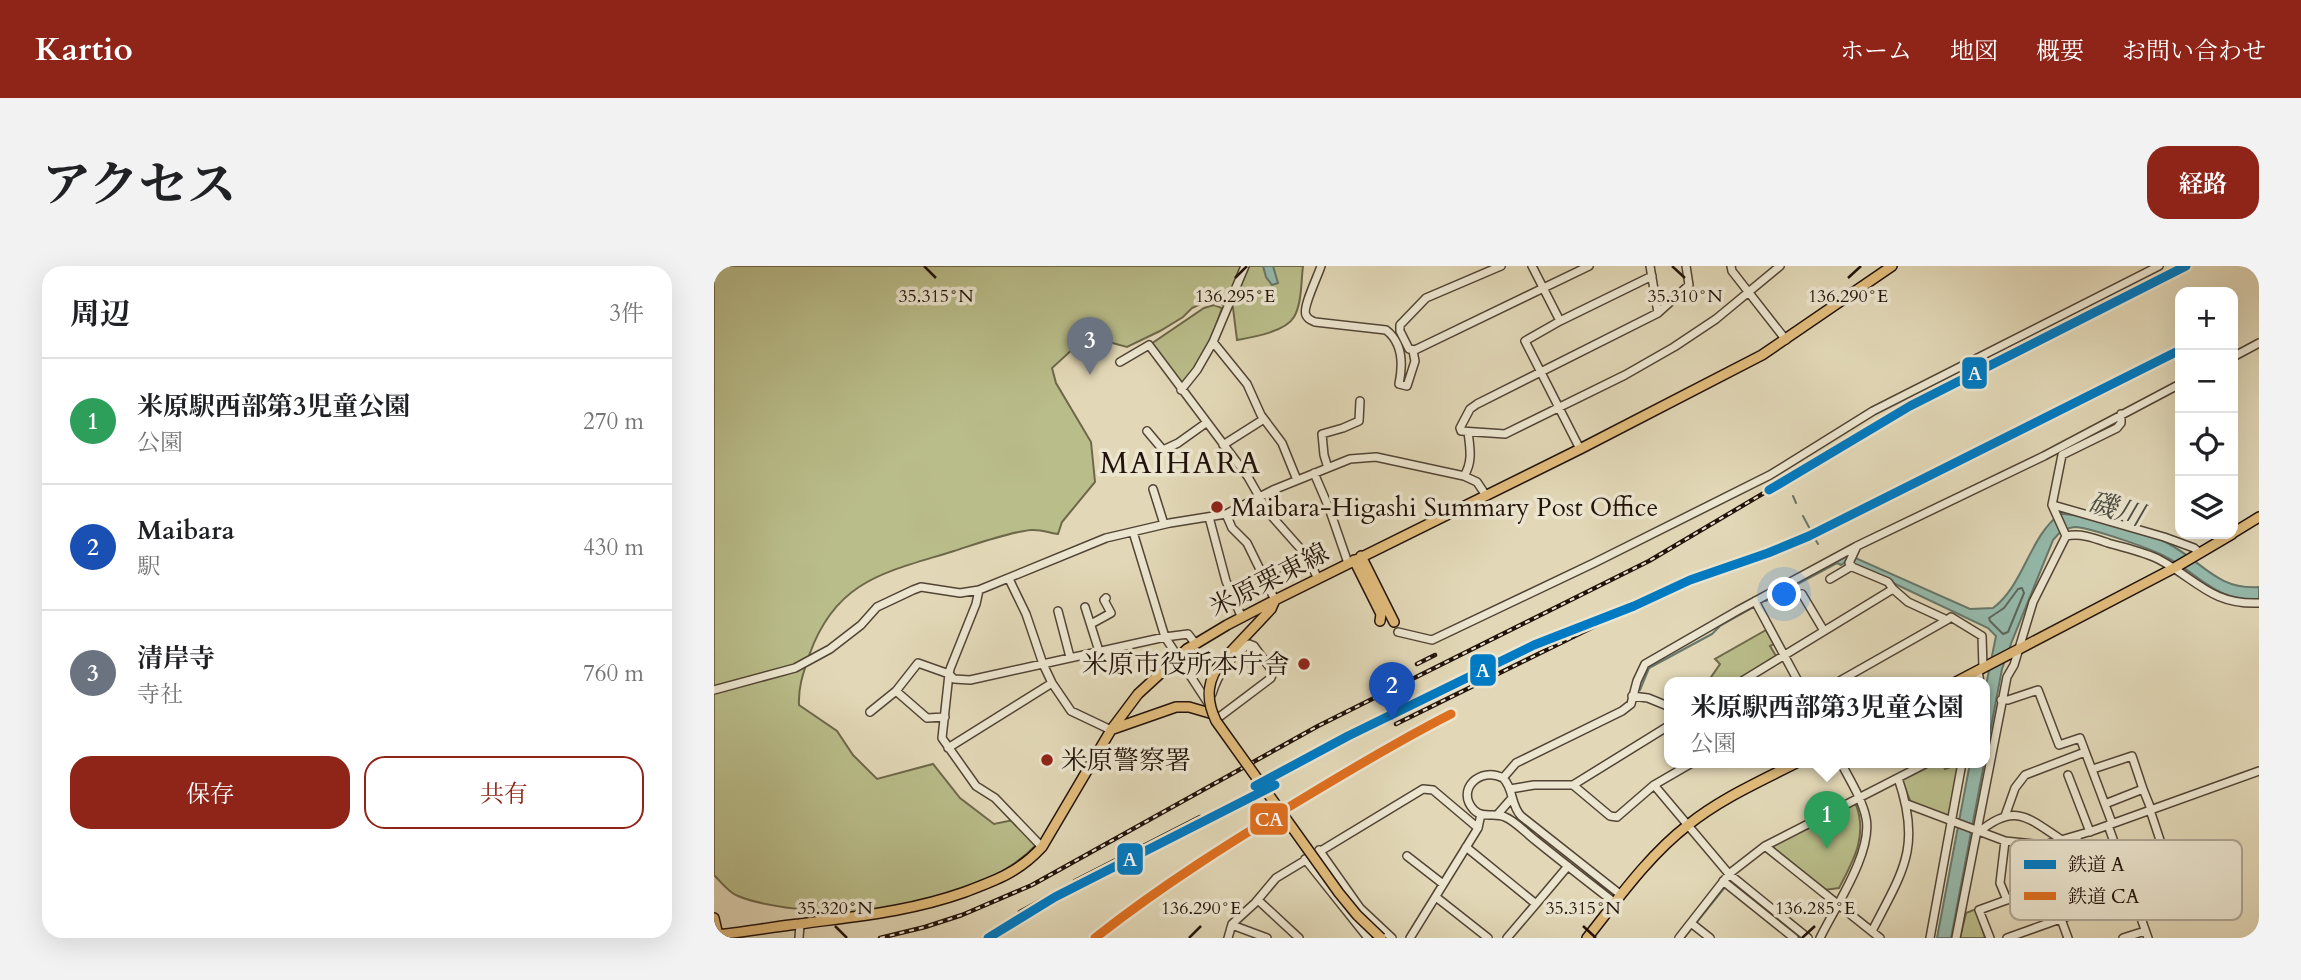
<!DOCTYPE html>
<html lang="ja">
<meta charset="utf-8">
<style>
:root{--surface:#fff;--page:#f2f2f2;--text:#202124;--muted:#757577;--line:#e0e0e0;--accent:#8f2418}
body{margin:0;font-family:Cardo,"Noto Serif JP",serif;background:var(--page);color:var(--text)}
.controls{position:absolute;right:21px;top:21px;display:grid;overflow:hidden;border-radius:14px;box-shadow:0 7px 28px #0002}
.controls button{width:63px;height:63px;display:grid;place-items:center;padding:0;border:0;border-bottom:2px solid var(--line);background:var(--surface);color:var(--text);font:35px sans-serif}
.you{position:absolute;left:1071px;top:329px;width:24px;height:24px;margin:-18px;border:5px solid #fff;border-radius:50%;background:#1a73e8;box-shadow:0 0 0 10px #1a73e833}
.badge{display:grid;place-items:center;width:46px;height:46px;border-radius:50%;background:var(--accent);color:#fff;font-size:23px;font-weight:700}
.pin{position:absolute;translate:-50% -58px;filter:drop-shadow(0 2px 4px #0008)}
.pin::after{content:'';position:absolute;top:37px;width:24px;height:21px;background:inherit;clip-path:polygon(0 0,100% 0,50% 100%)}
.popup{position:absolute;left:950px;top:411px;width:326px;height:91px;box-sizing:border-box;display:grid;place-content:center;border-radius:14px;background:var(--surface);filter:drop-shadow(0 2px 5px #0005);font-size:23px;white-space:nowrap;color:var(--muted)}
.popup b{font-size:26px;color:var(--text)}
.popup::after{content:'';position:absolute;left:50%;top:100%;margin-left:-14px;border:14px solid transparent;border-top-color:var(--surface)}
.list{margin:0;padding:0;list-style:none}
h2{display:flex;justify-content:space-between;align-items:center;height:91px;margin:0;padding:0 28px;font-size:30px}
h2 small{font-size:23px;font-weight:400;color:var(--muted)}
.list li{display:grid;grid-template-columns:46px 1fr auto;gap:21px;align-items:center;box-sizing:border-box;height:126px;padding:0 28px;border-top:2px solid var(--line)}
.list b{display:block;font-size:26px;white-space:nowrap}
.list p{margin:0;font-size:23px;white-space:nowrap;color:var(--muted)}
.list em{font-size:23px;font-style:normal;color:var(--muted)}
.actions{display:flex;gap:14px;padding:21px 28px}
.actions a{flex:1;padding:16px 0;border:2px solid var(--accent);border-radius:21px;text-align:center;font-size:24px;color:var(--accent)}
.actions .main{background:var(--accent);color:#fff}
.icon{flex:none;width:38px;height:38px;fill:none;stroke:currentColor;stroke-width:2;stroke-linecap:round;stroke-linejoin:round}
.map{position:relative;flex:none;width:1545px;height:672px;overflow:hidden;border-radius:21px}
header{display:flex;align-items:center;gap:42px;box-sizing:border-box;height:98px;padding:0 35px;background:var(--accent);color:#fff}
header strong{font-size:33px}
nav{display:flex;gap:38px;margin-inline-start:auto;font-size:24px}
.intro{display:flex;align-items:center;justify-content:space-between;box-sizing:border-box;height:168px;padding:0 42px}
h1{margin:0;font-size:49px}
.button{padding:18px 32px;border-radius:21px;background:var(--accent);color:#fff;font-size:24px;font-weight:700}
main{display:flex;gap:42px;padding:0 42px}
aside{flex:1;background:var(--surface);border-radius:21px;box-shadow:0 7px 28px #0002}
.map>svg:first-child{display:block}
.green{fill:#b9bd8a;stroke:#6e684a;stroke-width:2}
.water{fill:#95baac;stroke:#67776b;stroke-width:2}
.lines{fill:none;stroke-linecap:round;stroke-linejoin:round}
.shore{stroke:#5c665b;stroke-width:2}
.stream{stroke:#67776b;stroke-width:2}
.minor-casing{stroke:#524435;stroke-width:10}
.major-casing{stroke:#22120a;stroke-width:12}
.minor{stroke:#ece6d0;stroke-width:7}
.major{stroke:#e1bc7c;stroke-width:9}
.rail-casing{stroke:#22120a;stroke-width:4.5}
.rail{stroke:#ece6d0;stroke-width:2;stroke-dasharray:5;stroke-linecap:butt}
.major-bridge-casing{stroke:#22120a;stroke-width:12;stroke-linecap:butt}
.major-bridge{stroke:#e1bc7c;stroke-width:9}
.rail-1-casing{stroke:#ece6d0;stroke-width:14}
.rail-2-casing{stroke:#ece6d0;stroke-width:14}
.rail-1{stroke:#007ac2;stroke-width:9}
.rail-2{stroke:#df6f1f;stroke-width:9}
.ticks{fill:none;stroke:#22120a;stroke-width:2.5}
.poi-dot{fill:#8f2418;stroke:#ece6d0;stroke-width:2.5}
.labels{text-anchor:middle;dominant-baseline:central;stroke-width:7;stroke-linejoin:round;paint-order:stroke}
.poi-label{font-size:26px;fill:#22120a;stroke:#ece6d0;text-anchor:start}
.street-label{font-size:26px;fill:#22120a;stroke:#ece6d0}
.water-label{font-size:28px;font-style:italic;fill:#4a4d43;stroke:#ece6d0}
.quarter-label{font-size:30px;letter-spacing:2px;fill:#22120a;stroke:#ece6d0}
.key{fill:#ece6d0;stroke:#afa695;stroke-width:2}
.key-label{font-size:19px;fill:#22120a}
.ticks-label{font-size:18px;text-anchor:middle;fill:#22120a;stroke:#ece6d0;stroke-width:7;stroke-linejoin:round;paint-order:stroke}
.line-badge{stroke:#ece6d0;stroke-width:2.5}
.badge-label{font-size:19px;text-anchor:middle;font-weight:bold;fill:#fff}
</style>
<header>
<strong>Kartio</strong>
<nav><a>ホーム</a><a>地図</a><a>概要</a><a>お問い合わせ</a></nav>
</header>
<div class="intro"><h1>アクセス</h1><a class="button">経路</a></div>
<main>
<aside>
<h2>周辺<small>3件</small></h2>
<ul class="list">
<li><span class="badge" style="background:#2e9e5b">1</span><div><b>米原駅西部第3児童公園</b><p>公園</p></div><em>270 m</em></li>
<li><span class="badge" style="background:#1a4fb4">2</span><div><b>Maibara</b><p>駅</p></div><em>430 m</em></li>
<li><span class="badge" style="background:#6b7280">3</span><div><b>清岸寺</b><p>寺社</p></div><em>760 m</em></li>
</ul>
<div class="actions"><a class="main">保存</a><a>共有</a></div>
</aside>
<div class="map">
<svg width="1545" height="672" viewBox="0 0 1545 672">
<rect width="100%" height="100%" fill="#e2d8b7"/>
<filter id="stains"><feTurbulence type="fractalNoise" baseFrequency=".00286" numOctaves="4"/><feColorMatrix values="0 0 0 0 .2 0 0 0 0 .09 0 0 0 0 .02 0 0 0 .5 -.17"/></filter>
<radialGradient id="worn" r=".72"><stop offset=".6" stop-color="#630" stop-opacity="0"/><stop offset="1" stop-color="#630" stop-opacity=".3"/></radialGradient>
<path class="green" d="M0,0H589C587,16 588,37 580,51C571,66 539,71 523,74L519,42L495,34L478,42L469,51L446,65L413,81L373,70L338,102L342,117L377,176L381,216L348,256L344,268C336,267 326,263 317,264C295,266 262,278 240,285C173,306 123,313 96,387C90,405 84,420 85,439L123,465L139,489L163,513L219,498L246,532L280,558L299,554L323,578C293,610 255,621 214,634C203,637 190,642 178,644C142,650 58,644 24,630C15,627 7,616 0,609Z
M500,39L508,42C499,69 489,96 470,117H467L437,78L490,42Z
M1052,364L1060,378L1056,380L1062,390L1019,417H993L1006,398L1001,393Z
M1217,497H1228L1231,503L1245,498L1235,551L1197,537L1188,515L1189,512Z
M1139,538L1142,539C1154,570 1139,595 1125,622L1110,624L1058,581L1059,579Z
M1262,643L1271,672H1246L1252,647Z"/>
<path class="water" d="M549,0H559L564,17L558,19L552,11Z
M1346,248C1368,247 1436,267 1455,278C1489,296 1503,324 1545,321V333C1503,336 1487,310 1454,292C1439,283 1380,263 1362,261C1357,261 1352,263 1347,265L1339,274L1298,375L1288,403L1237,672H1223L1256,497H1270L1271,424L1282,370L1274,362L1133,295L1127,299L1123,297L1052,335L1051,333L1135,289L1256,343L1279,342C1310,319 1315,271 1346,248Z"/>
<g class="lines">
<path class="shore" d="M1308,322L1310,327L1294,366L1289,368L1276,355L1275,352L1290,342L1304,323Z"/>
<path class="stream" d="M1069,209L1070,211
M1072,216L1074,219
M1079,230L1082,237
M1089,250L1097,265
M1101,273L1104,278
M926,424L935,402L998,368L1006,360L1038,342
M1015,617L1017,616L1087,672
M982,657L1011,621
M970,672L978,662"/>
<defs>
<path id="minor" d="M607,0C604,10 588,42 592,49C594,54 597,54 601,56L672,64C689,77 689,99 685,118L693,120L701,95L699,85
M787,0L712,32L686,59V65L695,83L701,84L875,0
M818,0L846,55
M936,0L944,47
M972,0L975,19L944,47L763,138L756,143L746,162L747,165L791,168L911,109L960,81L1002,53L1066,0
M1017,0L1018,5L1072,74
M499,76L531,0
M1519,91L1545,77
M406,96L435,79L534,211L554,246L593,290L604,313
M467,124L483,104L499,76L533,118L547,149L568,177L583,214
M433,165L449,184L464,177L492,157
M509,179L550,153
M866,183L811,75L846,55L938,10
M614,202L610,189L608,168L629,162L645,155L646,135
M600,207L615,242L634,297
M750,210C759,196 756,182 754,166
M439,223L450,258
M1339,239L1450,271L1480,282L1486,287
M512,248L518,262L533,277L561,334
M495,251L512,315L528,352
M419,266L451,371L496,440
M1352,270C1367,267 1380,272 1394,277C1411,282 1431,286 1446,294C1483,314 1498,339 1545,337
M1143,280L1135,297L1136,300L1174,316L1179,323L1194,336L1233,354L1237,351L1268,370L1269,402
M549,309L593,290
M295,313L312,348L329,398L338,417L357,445L397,464
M1116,313L1138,300
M265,324L262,338L236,403L235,408L240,413L256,414L451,371L474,368L481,377
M1088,328L1110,365
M1041,335L1085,417
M371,341L385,385
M344,345L356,391
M377,358L397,347L390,334L392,332
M684,366L718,374L880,297L1056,209L1159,145L1445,0
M1264,404L1266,417
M1025,417L1179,323
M1122,417L1233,354
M0,424L81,402L116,383L147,359L163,341L199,324L207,321L246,327L265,324L392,272L456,257L512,248L559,224L636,193L662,191L750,210L763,216L771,228
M182,425L204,397L235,408L228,472L262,520L281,532L328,581
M498,428C504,407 517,390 535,378L540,380L559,406L557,412L504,452
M918,430L934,432L956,441
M1287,434H1294L1324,424L1345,479L1366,472L1398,557
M156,446L182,425L213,452L231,451
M234,482L338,417
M1379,503L1418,490L1429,523
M1354,509L1376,566
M789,512L802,497L908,445L917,438L923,415L931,398L1023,345L1143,280L1330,190L1466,118
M859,519L956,459
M940,519L978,497
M796,523L820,519H859L896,550L903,551L940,519L1015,608L1094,672
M1193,538L1291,575L1330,579L1378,565L1545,505
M1391,538L1429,523L1437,543
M783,549L797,533
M1291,550L1301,522L1311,509L1371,486
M1394,559L1434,672
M1265,566C1301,536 1314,552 1348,574
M1362,570L1370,592L1368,600L1381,640
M1291,575L1286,617L1293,634
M1319,578L1354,672
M1051,580L1166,672
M752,581L822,638L793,672
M1449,583L1455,601L1473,595
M605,584L646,642L678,672
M693,590L729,618
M591,593L654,672
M1408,598L1449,583L1436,544
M1009,615L1080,672
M722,631L774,672
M544,634L585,672
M901,637C874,616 847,595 821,574C812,567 801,555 791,551C781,546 769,553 760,544C741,524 766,500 789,512C800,523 796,538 807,550L907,629
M822,638L854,600
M977,657L996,672
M518,659L553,672
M1158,665C1189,605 1208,581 1184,512
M85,672L86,658
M514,672L518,658L541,637L562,612L709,523L719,524L764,562
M696,672L764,562L767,548
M965,672L1015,608L1051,580L1213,497
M1106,672C1121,641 1159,586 1152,552C1148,533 1136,514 1127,497
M1216,672L1248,497
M1242,672L1293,411L1300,399L1319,336L1352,270L1338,239L1348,189L1403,162L1407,157V148
M1276,672L1265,644L1334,619
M1293,672L1419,627
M1409,672L1431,665"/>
<path id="major" d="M1519,267L1545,251
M647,290L680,356
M640,294L667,348L666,355
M509,394L557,343L561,334
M1240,417L1462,301L1518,268
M399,463L462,441H475L499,448
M0,652L4,669
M0,669C28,667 56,661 85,658C144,650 194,646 251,626C283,614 305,606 328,581L397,464L424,428L473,383L513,359L561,334L866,183L1048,89L1178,0
M873,672C904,633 934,590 974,559C1006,533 1045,516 1082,497"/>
</defs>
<use href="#minor" class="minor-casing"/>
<use href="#major" class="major-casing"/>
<use href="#minor" class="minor"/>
<use href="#major" class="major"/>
<defs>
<path id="rail" d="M703,398L721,389
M682,458L932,335
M361,615L486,551
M306,646L353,620
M166,672L211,661L248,649L318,619L604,460L935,295L1055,224"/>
</defs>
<use href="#rail" class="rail-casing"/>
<use href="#rail" class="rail"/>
<defs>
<path id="major-bridge" d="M509,394C493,413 491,432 502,455L625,627L643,649L667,672"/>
</defs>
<use href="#major-bridge" class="major-bridge-casing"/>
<use href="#major-bridge" class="major-bridge"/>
<defs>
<path id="rail-1" d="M1055,224L1196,140L1472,0
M541,520L634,470L820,379L920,340L976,314L1054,287L1095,270L1466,84
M274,672L341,631L561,519"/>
<path id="rail-2" d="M381,672C448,619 520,574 593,530C641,501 688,473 737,448"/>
</defs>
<use href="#rail-1" class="rail-1-casing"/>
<use href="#rail-2" class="rail-2-casing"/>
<use href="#rail-1" class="rail-1"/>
<use href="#rail-2" class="rail-2"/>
</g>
<path class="ticks" d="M210,0L222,12M958,0L971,12M521,12L533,0M1134,12L1147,0M121,660L133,672M869,660L882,672M475,672L487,660M1088,672L1101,660"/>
<g class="poi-dot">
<circle cx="503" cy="241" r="7"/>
<circle cx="590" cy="398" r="7"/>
<circle cx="333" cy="494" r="7"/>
</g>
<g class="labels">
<g class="poi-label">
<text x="517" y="241">Maibara-Higashi Summary Post Office</text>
<text x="576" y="398" text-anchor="end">米原市役所本庁舎</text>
<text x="347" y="494">米原警察署</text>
</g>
<g class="street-label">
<text transform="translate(555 314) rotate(-27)">米原栗東線</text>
</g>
<g class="water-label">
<text transform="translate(1402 243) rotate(16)">磯川</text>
</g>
<g class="quarter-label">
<text x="467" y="197">MAIHARA</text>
</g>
</g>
<rect x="1296" y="574" width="232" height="80" rx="10" class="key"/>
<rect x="1310" y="594" width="32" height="9" fill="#007ac2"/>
<rect x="1310" y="626" width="32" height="8" fill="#df6f1f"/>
<g class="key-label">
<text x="1354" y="605">鉄道 A</text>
<text x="1354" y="637">鉄道 CA</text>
</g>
<g class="ticks-label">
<text x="222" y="36">35.315°N</text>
<text x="521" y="36">136.295°E</text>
<text x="971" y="36">35.310°N</text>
<text x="1134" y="36">136.290°E</text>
<text x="121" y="648">35.320°N</text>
<text x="487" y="648">136.290°E</text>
<text x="869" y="648">35.315°N</text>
<text x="1101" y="648">136.285°E</text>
</g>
<g class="line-badge">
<rect x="1247" y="90" width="27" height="34" rx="7" fill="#007ac2"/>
<rect x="755" y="387" width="28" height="34" rx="7" fill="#007ac2"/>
<rect x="535" y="536" width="40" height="34" rx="7" fill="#df6f1f"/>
<rect x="402" y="576" width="28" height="34" rx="7" fill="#007ac2"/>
</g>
<g class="badge-label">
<text x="1261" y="114">A</text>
<text x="769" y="411">A</text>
<text x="555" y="560">CA</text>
<text x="416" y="600">A</text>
</g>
<rect width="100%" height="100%" filter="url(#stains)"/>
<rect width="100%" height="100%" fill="url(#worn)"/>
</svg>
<div class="controls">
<button>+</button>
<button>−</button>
<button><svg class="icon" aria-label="locate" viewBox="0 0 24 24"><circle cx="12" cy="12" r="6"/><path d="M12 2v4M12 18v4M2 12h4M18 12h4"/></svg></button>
<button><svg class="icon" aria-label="layers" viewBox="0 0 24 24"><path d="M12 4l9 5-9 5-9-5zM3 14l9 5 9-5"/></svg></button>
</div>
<div class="you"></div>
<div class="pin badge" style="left:1113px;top:583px;background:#2e9e5b">1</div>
<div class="popup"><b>米原駅西部第3児童公園</b>公園</div>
<div class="pin badge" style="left:678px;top:454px;background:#1a4fb4">2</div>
<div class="pin badge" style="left:376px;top:109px;background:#6b7280">3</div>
</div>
</main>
